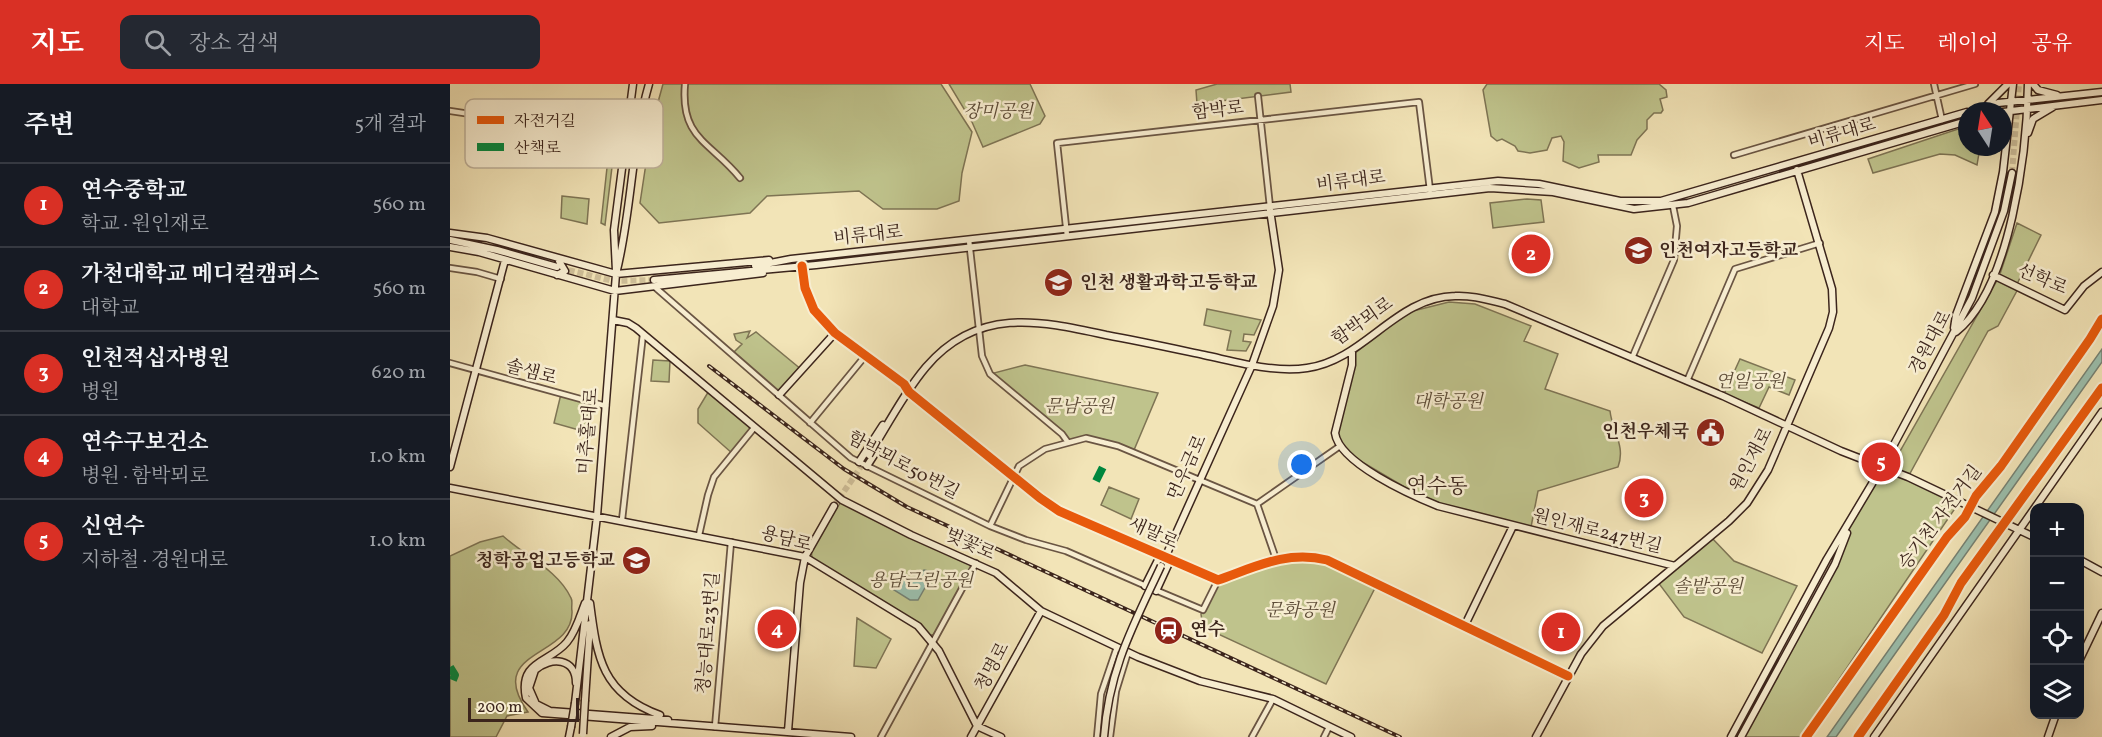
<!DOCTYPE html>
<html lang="ko">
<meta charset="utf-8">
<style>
:root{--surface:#171b24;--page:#242831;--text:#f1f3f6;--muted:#9ea1a6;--line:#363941;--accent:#d93025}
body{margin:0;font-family:Vollkorn,"Noto Serif KR",serif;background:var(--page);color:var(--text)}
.controls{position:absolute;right:18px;bottom:18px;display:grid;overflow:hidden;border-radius:12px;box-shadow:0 6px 24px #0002}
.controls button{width:54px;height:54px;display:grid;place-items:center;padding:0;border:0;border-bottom:2px solid var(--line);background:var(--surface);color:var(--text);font:30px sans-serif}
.compass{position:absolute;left:1508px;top:18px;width:54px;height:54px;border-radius:50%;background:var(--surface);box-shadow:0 6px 24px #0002;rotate:348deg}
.scale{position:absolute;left:18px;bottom:15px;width:111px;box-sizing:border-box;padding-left:6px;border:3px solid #3c251c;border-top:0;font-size:16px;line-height:21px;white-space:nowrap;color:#3c251c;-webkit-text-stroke:4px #f7edd0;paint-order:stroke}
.you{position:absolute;left:852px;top:381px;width:21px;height:21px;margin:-15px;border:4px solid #fff;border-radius:50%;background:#1a73e8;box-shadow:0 0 0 9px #1a73e833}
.badge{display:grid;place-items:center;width:39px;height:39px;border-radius:50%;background:var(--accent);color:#fff;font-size:20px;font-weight:700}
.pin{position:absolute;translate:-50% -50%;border:3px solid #fff;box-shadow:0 2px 6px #0006}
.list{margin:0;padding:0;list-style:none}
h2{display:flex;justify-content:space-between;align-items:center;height:78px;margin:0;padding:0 24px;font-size:26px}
h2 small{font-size:20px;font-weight:400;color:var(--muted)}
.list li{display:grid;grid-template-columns:39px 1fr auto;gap:18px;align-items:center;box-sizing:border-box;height:84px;padding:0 24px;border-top:2px solid var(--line)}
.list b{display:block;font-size:22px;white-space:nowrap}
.list p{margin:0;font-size:20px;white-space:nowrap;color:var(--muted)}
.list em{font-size:20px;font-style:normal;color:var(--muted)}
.icon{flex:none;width:33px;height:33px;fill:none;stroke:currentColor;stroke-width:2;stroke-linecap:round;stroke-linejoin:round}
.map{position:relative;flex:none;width:1652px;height:653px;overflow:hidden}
header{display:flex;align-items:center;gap:36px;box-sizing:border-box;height:84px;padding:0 30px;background:var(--accent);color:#fff}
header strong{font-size:28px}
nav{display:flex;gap:33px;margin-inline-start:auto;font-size:21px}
.search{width:420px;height:54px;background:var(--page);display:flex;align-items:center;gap:15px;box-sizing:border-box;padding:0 21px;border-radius:12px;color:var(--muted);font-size:22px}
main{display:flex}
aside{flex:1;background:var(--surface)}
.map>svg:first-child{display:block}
.green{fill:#bfc38c;stroke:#7e7454;stroke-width:1.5}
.water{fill:#9bbfad;stroke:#758173;stroke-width:1.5}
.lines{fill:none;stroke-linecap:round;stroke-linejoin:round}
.secondary-tunnel{stroke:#cebe98;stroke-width:6;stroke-dasharray:6 3;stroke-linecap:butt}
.street-casing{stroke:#6a5543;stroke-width:8}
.secondary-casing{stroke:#3c251c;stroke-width:9}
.street{stroke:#f7edd0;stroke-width:4.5}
.secondary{stroke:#f7edd0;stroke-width:6}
.rail-casing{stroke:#3c251c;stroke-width:4}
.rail{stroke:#f7edd0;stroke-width:1.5;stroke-dasharray:4.5;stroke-linecap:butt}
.secondary-bridge-casing{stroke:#3c251c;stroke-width:9;stroke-linecap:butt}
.secondary-bridge{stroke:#f7edd0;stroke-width:6}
.quiet{stroke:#00873e;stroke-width:8;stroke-dasharray:15 8;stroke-linecap:butt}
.cycleway-casing{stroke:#f7edd0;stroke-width:13}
.cycleway{stroke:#e8590c;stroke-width:9}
.labels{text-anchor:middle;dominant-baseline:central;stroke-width:5;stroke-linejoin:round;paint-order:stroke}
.street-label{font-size:18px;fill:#3c251c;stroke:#f7edd0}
.park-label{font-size:18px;font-style:italic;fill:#5d4c38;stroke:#f7edd0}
.poi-label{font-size:18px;font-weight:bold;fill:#3c251c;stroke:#f7edd0;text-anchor:start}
.quarter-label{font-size:21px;fill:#3c251c;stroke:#f7edd0}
.key{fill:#f7edd0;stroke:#bfb19a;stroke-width:1.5}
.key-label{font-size:16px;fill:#3c251c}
</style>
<header>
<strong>지도</strong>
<div class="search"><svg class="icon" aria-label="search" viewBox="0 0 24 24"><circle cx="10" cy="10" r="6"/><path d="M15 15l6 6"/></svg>장소 검색</div>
<nav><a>지도</a><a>레이어</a><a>공유</a></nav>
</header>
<main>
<aside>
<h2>주변<small>5개 결과</small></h2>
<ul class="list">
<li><span class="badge">1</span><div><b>연수중학교</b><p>학교 · 원인재로</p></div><em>560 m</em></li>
<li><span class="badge">2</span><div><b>가천대학교 메디컬캠퍼스</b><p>대학교</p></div><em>560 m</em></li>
<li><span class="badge">3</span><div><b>인천적십자병원</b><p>병원</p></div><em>620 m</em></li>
<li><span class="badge">4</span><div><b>연수구보건소</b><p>병원 · 함박뫼로</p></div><em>1.0 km</em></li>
<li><span class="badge">5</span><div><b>신연수</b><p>지하철 · 경원대로</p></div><em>1.0 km</em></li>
</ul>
</aside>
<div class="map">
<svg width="1652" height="653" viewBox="0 0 1652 653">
<rect width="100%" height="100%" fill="#f2e4b7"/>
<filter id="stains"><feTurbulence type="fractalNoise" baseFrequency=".00333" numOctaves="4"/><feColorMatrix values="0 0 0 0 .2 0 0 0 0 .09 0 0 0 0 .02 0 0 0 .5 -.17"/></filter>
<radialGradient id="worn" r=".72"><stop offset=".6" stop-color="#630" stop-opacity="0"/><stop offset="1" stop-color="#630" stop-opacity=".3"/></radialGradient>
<path class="green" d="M213,0H491L522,48L512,89L509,117L487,125H433L409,107L317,112L300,129L209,139L190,119L202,40Z
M499,0H580L595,32L590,40L533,63L522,38Z
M767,0H840L841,8L747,20L746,6Z
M1037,0H1209L1216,6L1217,13L1210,15L1213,26L1211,29H1204L1197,36V45L1187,56L1181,71H1148L1149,78L1129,84L1113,77L1114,58L1111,52L1102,54L1097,66L1080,69L1068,67L1065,62L1052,55L1047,57L1041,52L1033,6Z
M1517,42V63H1530L1527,81L1505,71L1490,70L1423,89L1418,75Z
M160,56L165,58L155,141L151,139Z
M112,112L139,115L137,140L111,134Z
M1077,115L1091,116L1094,138L1043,144L1040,119Z
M1567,139L1591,151L1566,202L1569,203L1548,242L1538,247L1458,393L1440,385L1549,193Z
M999,218L1025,220L1081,242L1074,257L1108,270L1095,305L1160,327C1162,347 1176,362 1168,383L1088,407L1081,443L989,419L963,408L902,372L888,356L887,348L904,270L943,239L963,227Z
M757,225L811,236L804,251L794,250L793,257L801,258L796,267L777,266L781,247L754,241Z
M300,247L297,254L306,248L352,286L329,311L282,270L292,260L286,256L284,250Z
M1290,275L1345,296L1339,311L1319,303L1309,324L1274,310Z
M203,276L220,277L219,298L201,297Z
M575,281L708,309L684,366L637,354L617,357L540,290Z
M260,305L304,344L283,370L248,339V325Z
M111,310L138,317L136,348L104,339Z
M1432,383L1510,417L1350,653H1291L1385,480L1403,434Z
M659,403L689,415L681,435L651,421Z
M392,416L526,479L486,550L477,552L469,543L362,474L361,464Z
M53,452C75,472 108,486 121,514C123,517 121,523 122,527C124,574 33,565 78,628L57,632L46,653H0V472L30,458Z
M1261,453L1284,477L1347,502L1312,569L1234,533L1207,497Z
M862,472L927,500L876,600L753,543L751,530L768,496L826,475Z
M407,534L441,555L426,584L404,582Z"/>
<path class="water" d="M1652,265V278L1386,653H1377Z
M474,486L483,488L484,497L476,502L468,516H460L444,506L446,496L464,494Z"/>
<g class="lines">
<path class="secondary-tunnel" d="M1562,89L1569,0
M110,184L163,197L204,196
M384,422L419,371"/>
<defs>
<path id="street" d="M235,0C230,55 261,58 290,94
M1484,0L1492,36
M808,12L820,123
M0,27L168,52
M1284,71L1525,0
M617,152L607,59L969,18L980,106
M519,156L532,272L540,290L612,350L617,357
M0,184L27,188L51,195
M206,204L401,374L540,442L576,456L616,467L696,502
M1182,274L1224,176L1227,142L1223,122
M0,279L156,322
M1237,297L1285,185L1370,159
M360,339L416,271
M807,420L826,475
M172,436L193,250
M540,442L569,382L595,365L636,354L668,362L807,420L890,362
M249,451L258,411L264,393L304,344
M703,505L753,526L768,496
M265,643L281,458
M431,653L526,479
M647,653L651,610L667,563
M660,653L666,607L678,568
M802,653L823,615
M874,653L879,643"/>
<path id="secondary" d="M1583,0L1588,6L1607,11
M1538,20L1558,0
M1522,27L1548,19L1652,8
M1553,28L1652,16
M1578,49L1583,35L1603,23
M0,149L37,154L166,190L319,176
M0,156L47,166L107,183
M0,163L29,168L165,207L313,189
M305,182L341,175L1048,97L1089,100L1170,117H1211L1517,28
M352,182L355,204L364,226L385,249L454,300L459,308L590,414L609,427L768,496C805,483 837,466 877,476L1118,592
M166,187L164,146L183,0
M107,191L115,187L109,177
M1543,191L1615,226L1634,202L1652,188
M204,196L366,181L1040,104L1103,108L1184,125L1238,119L1517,37
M163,236L178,239L186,244L392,416L461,451L546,489L591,527L688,573L750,597L823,615L901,653
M1504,244L1506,231L1545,128L1553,88L1563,0
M1506,248C1561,204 1577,67 1578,0
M902,268V281L885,349C889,379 961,411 988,422L1225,482
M329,311L385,249
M419,371C437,342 454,309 476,283C527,223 588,236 656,251C689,257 721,264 754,271C787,278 824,289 857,284C915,276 945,213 1005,212C1022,211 1038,216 1055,220L1273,312L1391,367L1458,393L1584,453
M409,378L433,341
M417,382L426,368
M0,383L55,176
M0,404L355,473L468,542L489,567L527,642L551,653
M714,476L802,281L823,222L829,186L820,126
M1630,476L1652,488
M695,502L708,476L715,473L718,481L706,507
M135,519C130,532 126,547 117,558C100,579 68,576 76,614L92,629L401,653
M140,519C147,574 152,610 210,631
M1015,541L1063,442
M1630,575L1652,529
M126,599C126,574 101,572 85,586L79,604L86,620L100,627L218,636
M135,616L140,540
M125,619L147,432L166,190C182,128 181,62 199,0
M338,647L350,499L355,473L384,422
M119,653L121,643
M161,653L180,643L202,642
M521,653L591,527
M1086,653L1131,570L1153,542L1279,437L1297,419L1318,386L1379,244L1383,228L1382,205L1347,86
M1281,653L1377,475L1432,383L1522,214L1554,127L1562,89
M1291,653L1385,480L1397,449
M1424,653L1652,328
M1598,653L1606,630"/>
</defs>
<use href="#street" class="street-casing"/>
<use href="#secondary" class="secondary-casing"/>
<use href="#street" class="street"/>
<use href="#secondary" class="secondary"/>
<defs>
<path id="rail" d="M259,282L394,385L457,423L950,653"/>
</defs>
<use href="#rail" class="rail-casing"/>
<use href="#rail" class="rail"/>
<defs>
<path id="secondary-bridge" d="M121,643L125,619
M133,650L135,616
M654,653C659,585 683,542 711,482"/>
</defs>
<use href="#secondary-bridge" class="secondary-bridge-casing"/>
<use href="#secondary-bridge" class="secondary-bridge"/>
<path class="quiet" d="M646,397L655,379
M0,583L5,591L0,603"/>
<defs>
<path id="cycleway" d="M352,182L355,204L364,226L385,249L454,300L459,308L590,414L609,427L768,496C805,483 837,466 877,476L1118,592
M1356,653L1497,453L1515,433L1526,412L1551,382L1640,255L1652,235
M1408,653L1494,531L1511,499L1652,304"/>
</defs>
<use href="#cycleway" class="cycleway-casing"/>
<use href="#cycleway" class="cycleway"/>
</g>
<defs>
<symbol id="school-disc" viewBox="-11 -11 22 22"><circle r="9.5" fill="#8f2418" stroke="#f7edd0"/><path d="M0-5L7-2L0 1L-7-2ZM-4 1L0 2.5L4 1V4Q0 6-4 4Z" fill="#fff"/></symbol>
<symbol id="civic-disc" viewBox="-11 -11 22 22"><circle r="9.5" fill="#8f2418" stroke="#f7edd0"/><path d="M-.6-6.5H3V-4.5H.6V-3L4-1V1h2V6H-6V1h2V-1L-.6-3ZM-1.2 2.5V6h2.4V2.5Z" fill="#fff"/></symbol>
<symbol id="station-disc" viewBox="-11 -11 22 22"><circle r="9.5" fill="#8f2418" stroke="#f7edd0"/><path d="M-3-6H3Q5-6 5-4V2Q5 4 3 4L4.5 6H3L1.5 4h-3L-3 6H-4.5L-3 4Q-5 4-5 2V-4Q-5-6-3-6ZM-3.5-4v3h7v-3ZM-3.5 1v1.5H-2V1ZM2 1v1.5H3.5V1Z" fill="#fff"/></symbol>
</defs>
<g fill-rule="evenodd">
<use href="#school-disc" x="1172" y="150" width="33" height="33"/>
<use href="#school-disc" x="592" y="182" width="33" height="33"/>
<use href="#civic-disc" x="1244" y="332" width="33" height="33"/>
<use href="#school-disc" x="170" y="460" width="33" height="33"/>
<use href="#station-disc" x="702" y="530" width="33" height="33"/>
</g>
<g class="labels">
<g class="street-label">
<text transform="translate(768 27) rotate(-6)">함박로</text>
<text transform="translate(1392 50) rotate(-16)">비류대로</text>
<text transform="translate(901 98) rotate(-7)">비류대로</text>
<text transform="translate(418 152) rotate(-6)">비류대로</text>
<text transform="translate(1592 196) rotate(23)">선학로</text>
<text transform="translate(913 238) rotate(-35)">함박뫼로</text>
<text transform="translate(1481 259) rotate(-62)">경원대로</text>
<text transform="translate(81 289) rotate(15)">솔샘로</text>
<text transform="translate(139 347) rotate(-85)">미추홀대로</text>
<text transform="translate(1302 376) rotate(-62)">원인재로</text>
<text transform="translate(453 382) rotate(28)">함박뫼로50번길</text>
<text transform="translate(738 384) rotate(-66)">먼우금로</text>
<text transform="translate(1491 434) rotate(-53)">승기천 자전거길</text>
<text transform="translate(1147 448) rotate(14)">원인재로247번길</text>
<text transform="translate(703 450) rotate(24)">새말로</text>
<text transform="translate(336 456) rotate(15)">용담로</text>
<text transform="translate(520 461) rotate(24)">벚꽃로</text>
<text transform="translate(259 549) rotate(-85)">청능대로23번길</text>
<text transform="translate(543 583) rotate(-62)">청명로</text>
</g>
<g class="park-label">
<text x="548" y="28">장미공원</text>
<text x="1300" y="298">연일공원</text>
<text x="998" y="318">대학공원</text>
<text x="629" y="323">문남공원</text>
<text x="471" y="497">용담근린공원</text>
<text x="1258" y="503">솔밭공원</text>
<text x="850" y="527">문화공원</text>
</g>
<g class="poi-label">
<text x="1209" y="167">인천여자고등학교</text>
<text x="630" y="199">인천 생활과학고등학교</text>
<text x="1239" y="348" text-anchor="end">인천우체국</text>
<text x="165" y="477" text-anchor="end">청학공업고등학교</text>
<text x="740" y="546">연수</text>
</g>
<g class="quarter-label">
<text x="987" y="403">연수동</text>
</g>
</g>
<rect x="15" y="15" width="198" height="69" rx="9" class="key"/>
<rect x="27" y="32" width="27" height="8" fill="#e8590c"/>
<rect x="27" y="59" width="27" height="8" fill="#00873e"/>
<g class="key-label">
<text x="64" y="42">자전거길</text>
<text x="64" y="69">산책로</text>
</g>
<rect width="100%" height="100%" filter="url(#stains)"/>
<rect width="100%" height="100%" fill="url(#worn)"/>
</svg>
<div class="controls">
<button>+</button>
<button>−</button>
<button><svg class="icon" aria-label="locate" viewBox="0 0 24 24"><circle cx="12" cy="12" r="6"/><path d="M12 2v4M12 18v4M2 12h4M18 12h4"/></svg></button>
<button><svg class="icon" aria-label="layers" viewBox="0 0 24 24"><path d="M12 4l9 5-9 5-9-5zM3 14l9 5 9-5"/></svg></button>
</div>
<svg class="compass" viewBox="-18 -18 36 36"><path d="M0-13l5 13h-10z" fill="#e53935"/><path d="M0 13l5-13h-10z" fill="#9ea1a6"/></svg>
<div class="scale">200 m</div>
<div class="you"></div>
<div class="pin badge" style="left:1111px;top:548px">1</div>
<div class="pin badge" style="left:1081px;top:170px">2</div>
<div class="pin badge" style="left:1194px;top:414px">3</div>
<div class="pin badge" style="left:327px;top:545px">4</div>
<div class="pin badge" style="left:1431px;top:378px">5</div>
</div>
</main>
